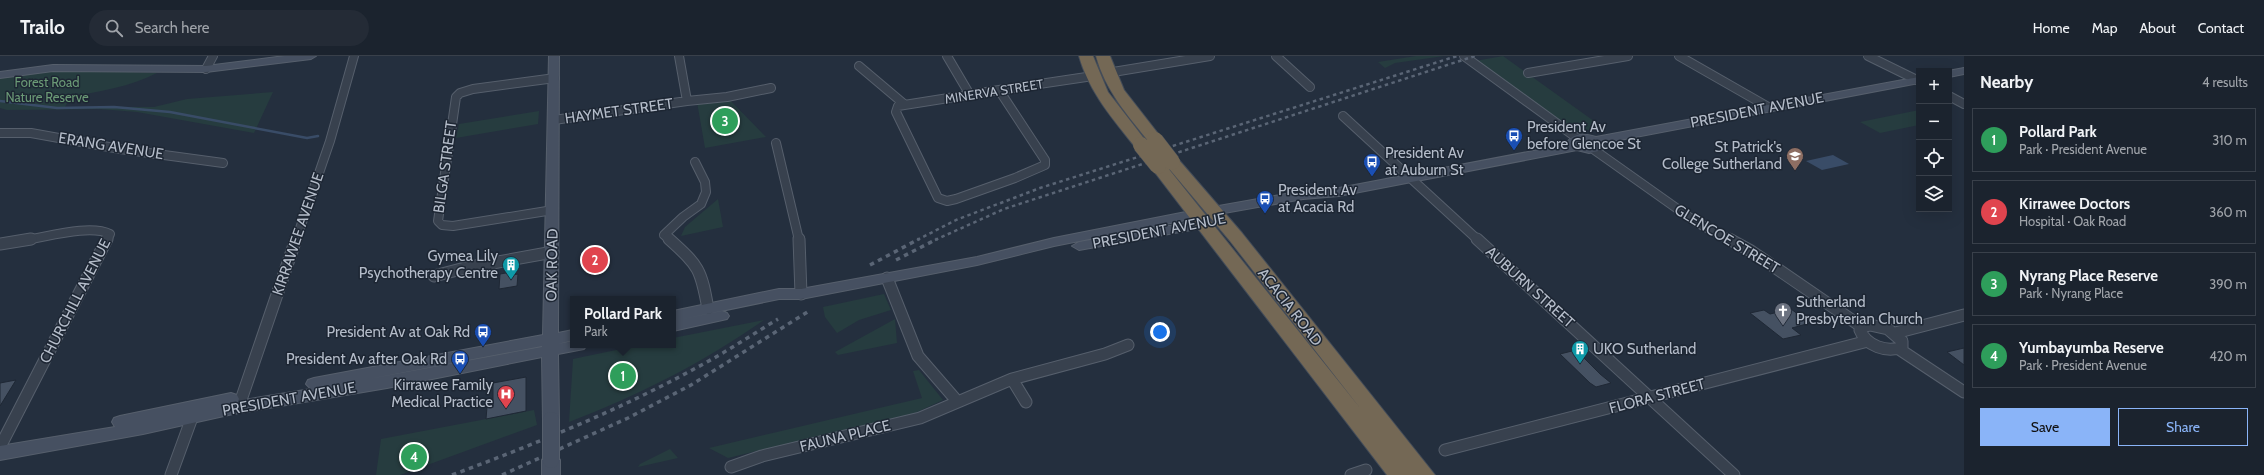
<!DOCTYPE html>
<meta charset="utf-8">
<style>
:root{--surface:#1b232e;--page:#242b36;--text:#f1f3f6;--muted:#a0a4aa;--line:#39404a;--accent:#8ab4f8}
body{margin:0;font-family:Cabin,sans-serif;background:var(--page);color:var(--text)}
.controls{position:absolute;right:12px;top:12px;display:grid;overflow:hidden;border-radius:0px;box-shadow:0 4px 16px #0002}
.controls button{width:36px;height:36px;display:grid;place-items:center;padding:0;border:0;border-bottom:1px solid var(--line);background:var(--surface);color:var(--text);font:20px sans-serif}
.you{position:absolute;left:1160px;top:276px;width:14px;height:14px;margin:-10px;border:3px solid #fff;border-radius:50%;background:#1a73e8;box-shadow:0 0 0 6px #1a73e833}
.badge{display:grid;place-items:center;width:26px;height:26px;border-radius:50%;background:var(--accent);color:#fff;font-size:13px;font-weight:700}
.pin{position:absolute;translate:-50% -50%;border:2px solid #fff;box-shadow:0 1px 4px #0006}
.popup{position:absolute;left:570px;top:240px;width:106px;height:52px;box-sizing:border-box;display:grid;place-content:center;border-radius:0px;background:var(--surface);filter:drop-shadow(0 1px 3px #0005);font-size:13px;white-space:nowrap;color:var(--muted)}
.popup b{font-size:15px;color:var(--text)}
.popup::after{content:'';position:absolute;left:50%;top:100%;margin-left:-8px;border:8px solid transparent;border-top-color:var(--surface)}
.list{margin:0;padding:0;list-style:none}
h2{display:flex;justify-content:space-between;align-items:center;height:52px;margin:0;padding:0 16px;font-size:17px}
h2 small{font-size:13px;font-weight:400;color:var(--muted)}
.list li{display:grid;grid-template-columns:26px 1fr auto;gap:12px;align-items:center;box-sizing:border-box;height:64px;margin:0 8px 8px;padding:0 8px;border:1px solid var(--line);border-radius:0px}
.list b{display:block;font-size:15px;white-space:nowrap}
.list p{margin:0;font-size:13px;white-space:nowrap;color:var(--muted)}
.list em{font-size:13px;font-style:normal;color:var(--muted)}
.actions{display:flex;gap:8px;padding:12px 16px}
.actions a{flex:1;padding:9px 0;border:1px solid var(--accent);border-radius:0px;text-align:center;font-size:14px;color:var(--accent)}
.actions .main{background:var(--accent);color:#111}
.icon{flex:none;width:22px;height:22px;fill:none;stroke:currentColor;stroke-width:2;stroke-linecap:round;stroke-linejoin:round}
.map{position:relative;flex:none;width:1964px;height:419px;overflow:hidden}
header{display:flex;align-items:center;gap:24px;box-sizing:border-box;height:56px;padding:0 20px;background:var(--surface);border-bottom:1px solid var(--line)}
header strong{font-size:19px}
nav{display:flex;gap:22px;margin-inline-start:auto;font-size:14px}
.search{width:280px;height:36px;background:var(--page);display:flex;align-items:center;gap:10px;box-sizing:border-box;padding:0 14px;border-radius:22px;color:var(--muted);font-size:15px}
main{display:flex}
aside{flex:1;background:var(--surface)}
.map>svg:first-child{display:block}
.green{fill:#263c3f}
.water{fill:#394c67}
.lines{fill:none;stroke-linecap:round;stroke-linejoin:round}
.stream{stroke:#394c67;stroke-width:2.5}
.building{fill:#455162;stroke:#1f2835}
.street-far1-casing{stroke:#565f6c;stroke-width:10}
.street-casing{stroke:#565f6c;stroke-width:13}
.secondary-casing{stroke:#565f6c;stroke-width:2}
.highway-casing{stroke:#434c59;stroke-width:2}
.street-far1{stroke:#38414e;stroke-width:8}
.street{stroke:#38414e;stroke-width:11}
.secondary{fill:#465061;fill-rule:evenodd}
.highway{fill:#746855;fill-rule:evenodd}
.rail-far1{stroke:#5a6575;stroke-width:2.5;stroke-dasharray:3.5 3.5;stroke-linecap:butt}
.rail{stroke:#5a6575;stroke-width:3.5;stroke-dasharray:4.5 4.5;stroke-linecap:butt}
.secondary-bridge-casing{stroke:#565f6c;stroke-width:18;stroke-linecap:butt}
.highway-bridge-casing{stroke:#434c59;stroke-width:17;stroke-linecap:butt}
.secondary-bridge{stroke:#465061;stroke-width:16}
.highway-bridge{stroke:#746855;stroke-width:16}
.labels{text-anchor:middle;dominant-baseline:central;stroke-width:3;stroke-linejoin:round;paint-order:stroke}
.far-park-label{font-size:13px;fill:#6b9a76;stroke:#1d2633}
.far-street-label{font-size:13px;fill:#b4bcc9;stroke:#1d2633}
.street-label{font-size:15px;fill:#b4bcc9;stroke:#1d2633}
.poi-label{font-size:15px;fill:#b4bcc9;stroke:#1d2633;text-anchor:start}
</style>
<header>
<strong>Trailo</strong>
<div class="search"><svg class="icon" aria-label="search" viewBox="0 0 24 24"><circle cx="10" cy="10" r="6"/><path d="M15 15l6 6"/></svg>Search here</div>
<nav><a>Home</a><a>Map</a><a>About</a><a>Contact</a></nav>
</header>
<main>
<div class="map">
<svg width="1964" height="419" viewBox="0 0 1964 419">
<rect width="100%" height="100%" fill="#242f3e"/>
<path class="green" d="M1416,0H1444L1395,7L1385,12L1378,6Z
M1503,0L1605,73L1576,75L1475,5Z
M52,13L157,17C130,31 100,35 70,41L65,51H154L187,43L273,36L254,77L137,56L99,53L7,54L0,52V20Z
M727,41L766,81L705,92L697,46Z
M1919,54V69L1880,77L1860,66Z
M539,55L538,68L456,82L459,68Z
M718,143L723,171L681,180L685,171Z
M884,238L891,254L859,264L837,277L825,261L823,251Z
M895,263L897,287L838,299L835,296Z
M764,264C701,308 641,338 569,366L573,303L640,289H673V282Z
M919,314L943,344L915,357L728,402L709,392L922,342L913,315Z
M534,354L537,369L400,419H376L381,383Z
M670,393L678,402L638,411L640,408Z"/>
<path class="water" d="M1833,99L1849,108L1822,114L1806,105Z"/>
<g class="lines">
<path class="stream" d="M0,45L57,52L114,51L170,56L307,82L318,80"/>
</g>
<path class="building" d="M512,216V219L518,218L517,230L499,233L500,218Z
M1791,253L1810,267L1792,272L1801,279L1783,283L1750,257L1764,254L1770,258Z
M1964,292V309L1947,296Z
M1576,294L1600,318L1611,327L1596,331L1590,327L1560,298Z
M526,321V355L486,363L487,351L493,350V327Z
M16,324L0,350V327Z"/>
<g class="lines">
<defs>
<path id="street-far1" d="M947,0L970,39
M1276,0L1310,31
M1464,0L1577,82
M1679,0L1770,52
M1868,0L1919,25
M859,10L904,48
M206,13L213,0
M1107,17L1210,0
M1528,17L1628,0
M999,34L1045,104V109L1015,122L956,143L947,145L938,142L896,56L898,50Z
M999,34L1093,20
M1949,40L1964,48
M687,45L727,41L771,32
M1343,60L1478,184
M554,64L687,45L679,0
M0,77H31L120,93L223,107
M776,87L799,184
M1593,93L1696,166L1730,184
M553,154L453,170L442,169L438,165L456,41L460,37L473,33L555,22
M25,184C47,181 90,168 110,178L107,184
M296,184L330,85L354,0
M670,184L664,179L683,161L701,148L706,136L705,126L695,106"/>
<path id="street" d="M669,183C699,210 701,213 708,253
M799,183L801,238
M1477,183L1734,419
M1729,183L1751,195L1862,271
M0,188L31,183
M434,220L465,212L553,196
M887,222L918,300L957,345
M1870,269L1888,273L1902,285V291C1887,297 1866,290 1860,274L1862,271Z
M1895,277L1964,259
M1899,293L1964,336
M1012,323L1026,346
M233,352L242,341L296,183
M1,389L107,183
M1445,394L1868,285
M731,411L762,400L920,362L1012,323L1105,298L1128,289
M171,419L194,356
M1351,419L1366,414"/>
<path id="secondary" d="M285,0H316L311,3L206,16L53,15L0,22V16L53,9L206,10Z
M549,0H559L558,277L573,274V284L558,288L573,285V289H587L584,293L558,298L559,364L557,368L551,370L545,368L543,364L542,301L387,332L233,358L143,378L0,404V390L115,371L112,366L114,362L120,360L231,337L237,339L239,343L238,345L311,333L306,328L308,324L314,322L543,279ZM542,290V291L363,324Z
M1964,12V18L1949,21L1948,15Z
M1919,21V27L1604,87L1603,94L1589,97L1577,94L1339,140L1303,143L1213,159L1206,155L1213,151L1303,135L1339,132L1570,88L1568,85C1575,76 1587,78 1596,81ZM1581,86L1593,89L1587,90Z
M1196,154L1201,155L1203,158L1201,161L1054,190L977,209L801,243H779L673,265V255L779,233H801L977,201L1054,182Z
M1203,164L1208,165L1210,168L1208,171L1079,194L1072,190L1079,186Z
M722,255L727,257L729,260L727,263L673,275V265Z
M551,397L557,399L560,404V419H542V404L545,399Z"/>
<path id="highway" d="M1079,0H1093L1108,36L1149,89L1146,92H1136C1113,63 1089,36 1079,0Z
M1096,0H1110L1124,34L1163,84L1160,87H1150C1128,60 1105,34 1096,0Z
M1172,101L1178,103L1242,177L1435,419H1387L1150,110L1152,107H1164L1360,352L1230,185L1166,109L1164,106L1166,103Z"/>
</defs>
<use href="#street-far1" class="street-far1-casing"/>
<use href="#street" class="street-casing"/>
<use href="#secondary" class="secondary-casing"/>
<use href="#highway" class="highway-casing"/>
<use href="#street-far1" class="street-far1"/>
<use href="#street" class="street"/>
<use href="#secondary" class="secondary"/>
<use href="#highway" class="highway"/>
<path class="rail-far1" d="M917,184L956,164L1040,132L1457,0
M935,184L1004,153L1475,0"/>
<path class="rail" d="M896,204L937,183
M870,209L919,183
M452,419C535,388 617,355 694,313C723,298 750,280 778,263
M502,419L628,362L691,329L809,255"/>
<defs>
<path id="secondary-bridge" d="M551,364V404"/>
<path id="highway-bridge" d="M1155,84L1172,106
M1141,89L1158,110"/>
</defs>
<use href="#secondary-bridge" class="secondary-bridge-casing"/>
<use href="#highway-bridge" class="highway-bridge-casing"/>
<use href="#secondary-bridge" class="secondary-bridge"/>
<use href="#highway-bridge" class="highway-bridge"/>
</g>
<defs>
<symbol id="bus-pin" viewBox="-11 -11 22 30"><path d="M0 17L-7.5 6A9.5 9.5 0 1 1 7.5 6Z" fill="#1a4fb4" stroke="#1d2633"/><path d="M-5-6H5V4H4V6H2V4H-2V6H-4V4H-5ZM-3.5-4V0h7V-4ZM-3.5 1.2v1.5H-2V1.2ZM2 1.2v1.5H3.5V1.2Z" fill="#fff"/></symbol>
<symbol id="school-pin" viewBox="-11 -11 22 30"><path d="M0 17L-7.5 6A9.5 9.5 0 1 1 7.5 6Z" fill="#8d6e63" stroke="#1d2633"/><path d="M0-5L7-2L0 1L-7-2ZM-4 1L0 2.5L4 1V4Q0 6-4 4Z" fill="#fff"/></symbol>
<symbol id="building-pin" viewBox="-11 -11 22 30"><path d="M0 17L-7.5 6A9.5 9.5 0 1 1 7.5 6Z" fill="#0f9aa8" stroke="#1d2633"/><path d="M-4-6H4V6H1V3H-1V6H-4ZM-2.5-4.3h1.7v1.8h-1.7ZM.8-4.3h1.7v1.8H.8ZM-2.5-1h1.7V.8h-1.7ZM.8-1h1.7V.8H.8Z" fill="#fff"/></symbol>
<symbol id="church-pin" viewBox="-11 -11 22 30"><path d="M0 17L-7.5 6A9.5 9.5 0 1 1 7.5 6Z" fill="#6b7280" stroke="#1d2633"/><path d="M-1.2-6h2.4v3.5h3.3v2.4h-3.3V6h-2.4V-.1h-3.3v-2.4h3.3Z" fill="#fff"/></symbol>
<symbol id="hospital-pin" viewBox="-11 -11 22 30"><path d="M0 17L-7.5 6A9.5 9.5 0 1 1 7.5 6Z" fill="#e0444e" stroke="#1d2633"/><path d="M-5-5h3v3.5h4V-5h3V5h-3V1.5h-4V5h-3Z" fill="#fff"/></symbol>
</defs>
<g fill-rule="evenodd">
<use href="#bus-pin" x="1504" y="70" width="20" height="27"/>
<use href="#school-pin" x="1785" y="90" width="20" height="27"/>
<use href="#bus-pin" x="1362" y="96" width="20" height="27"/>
<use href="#bus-pin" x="1255" y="133" width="20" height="27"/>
<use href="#building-pin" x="501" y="199" width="20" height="27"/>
<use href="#church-pin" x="1773" y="245" width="20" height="27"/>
<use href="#bus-pin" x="473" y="266" width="20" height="27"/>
<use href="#building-pin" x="1570" y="283" width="20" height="27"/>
<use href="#bus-pin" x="450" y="293" width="20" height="27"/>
<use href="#hospital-pin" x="496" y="328" width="20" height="27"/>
</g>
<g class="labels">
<g class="far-park-label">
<text x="47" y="26">Forest Road<tspan x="47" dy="15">Nature Reserve</tspan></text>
</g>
<g class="far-street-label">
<text transform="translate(994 35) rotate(-9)">MINERVA STREET</text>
</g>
<g class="street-label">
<text transform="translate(1757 54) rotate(-11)">PRESIDENT AVENUE</text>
<text transform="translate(619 55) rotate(-8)">HAYMET STREET</text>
<text transform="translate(111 90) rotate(9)">ERANG AVENUE</text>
<text transform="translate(445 111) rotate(-82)">BILGA STREET</text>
<text transform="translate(1159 175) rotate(-11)">PRESIDENT AVENUE</text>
<text transform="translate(298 178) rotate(-71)">KIRRAWEE AVENUE</text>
<text transform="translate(1727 183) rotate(31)">GLENCOE STREET</text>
<text transform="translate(552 209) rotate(-89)">OAK ROAD</text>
<text transform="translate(1530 231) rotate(42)">AUBURN STREET</text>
<text transform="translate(75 245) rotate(-63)">CHURCHILL AVENUE</text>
<text transform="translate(1290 251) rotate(52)">ACACIA ROAD</text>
<text transform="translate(1657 340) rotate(-15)">FLORA STREET</text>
<text transform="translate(289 343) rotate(-10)">PRESIDENT AVENUE</text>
<text transform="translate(845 380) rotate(-14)">FAUNA PLACE</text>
</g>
<g class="poi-label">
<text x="1527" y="71">President Av<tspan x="1527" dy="17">before Glencoe St</tspan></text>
<text x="1782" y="91" text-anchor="end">St Patrick's<tspan x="1782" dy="17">College Sutherland</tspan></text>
<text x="1385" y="97">President Av<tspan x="1385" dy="17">at Auburn St</tspan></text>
<text x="1278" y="134">President Av<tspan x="1278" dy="17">at Acacia Rd</tspan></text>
<text x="498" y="200" text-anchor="end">Gymea Lily<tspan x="498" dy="17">Psychotherapy Centre</tspan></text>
<text x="1796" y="246">Sutherland<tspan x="1796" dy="17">Presbyterian Church</tspan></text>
<text x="470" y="276" text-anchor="end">President Av at Oak Rd</text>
<text x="1593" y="293">UKO Sutherland</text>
<text x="447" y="303" text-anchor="end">President Av after Oak Rd</text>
<text x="493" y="329" text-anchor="end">Kirrawee Family<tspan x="493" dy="17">Medical Practice</tspan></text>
</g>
</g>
</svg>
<div class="controls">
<button>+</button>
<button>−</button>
<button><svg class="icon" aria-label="locate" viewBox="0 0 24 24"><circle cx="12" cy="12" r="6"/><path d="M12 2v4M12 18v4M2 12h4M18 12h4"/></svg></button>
<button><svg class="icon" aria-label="layers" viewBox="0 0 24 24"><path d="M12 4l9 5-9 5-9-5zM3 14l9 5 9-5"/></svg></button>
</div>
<div class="you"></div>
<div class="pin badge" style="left:623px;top:320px;background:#2e9e5b">1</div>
<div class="popup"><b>Pollard Park</b>Park</div>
<div class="pin badge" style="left:595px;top:204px;background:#e0444e">2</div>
<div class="pin badge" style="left:725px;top:65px;background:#2e9e5b">3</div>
<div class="pin badge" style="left:414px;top:401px;background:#2e9e5b">4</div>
</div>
<aside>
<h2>Nearby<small>4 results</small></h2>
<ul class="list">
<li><span class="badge" style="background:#2e9e5b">1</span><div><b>Pollard Park</b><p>Park · President Avenue</p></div><em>310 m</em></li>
<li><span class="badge" style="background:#e0444e">2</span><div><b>Kirrawee Doctors</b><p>Hospital · Oak Road</p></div><em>360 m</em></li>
<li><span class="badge" style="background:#2e9e5b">3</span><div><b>Nyrang Place Reserve</b><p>Park · Nyrang Place</p></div><em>390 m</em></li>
<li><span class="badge" style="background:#2e9e5b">4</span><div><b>Yumbayumba Reserve</b><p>Park · President Avenue</p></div><em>420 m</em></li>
</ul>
<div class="actions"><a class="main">Save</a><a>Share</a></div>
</aside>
</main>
